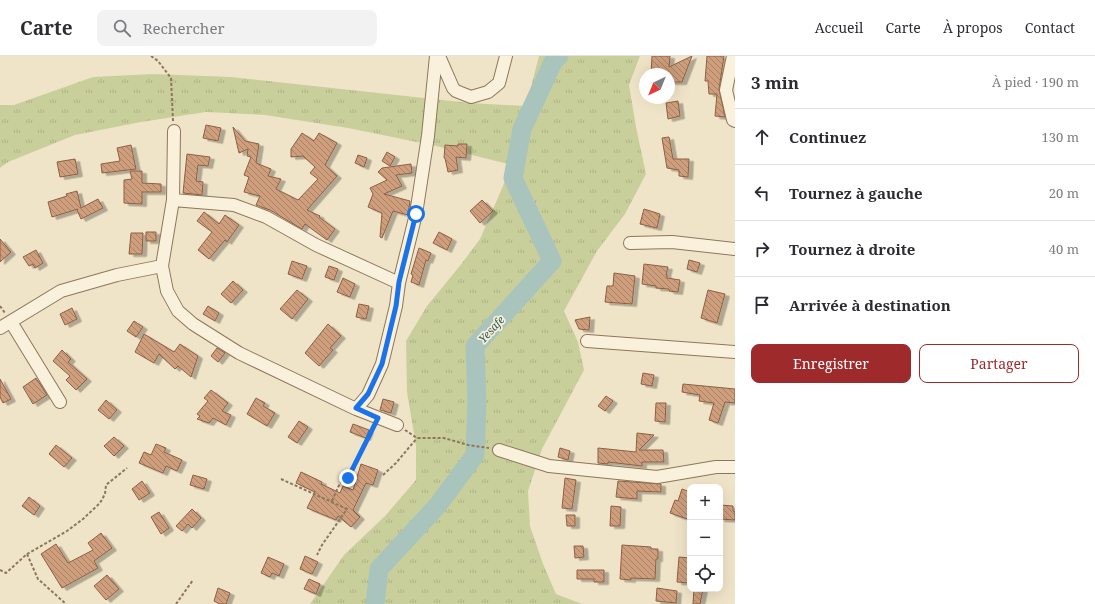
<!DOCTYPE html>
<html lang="fr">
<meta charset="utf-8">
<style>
:root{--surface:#fff;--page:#f2f2f3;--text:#2b2b33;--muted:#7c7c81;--line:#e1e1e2;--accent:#9e2a2b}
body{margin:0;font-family:"Noto Serif",serif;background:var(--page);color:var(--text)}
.controls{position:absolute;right:12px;bottom:12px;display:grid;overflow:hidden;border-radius:8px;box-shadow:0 4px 16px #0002}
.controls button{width:36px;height:36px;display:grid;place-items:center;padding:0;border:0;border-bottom:1px solid var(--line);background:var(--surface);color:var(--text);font:20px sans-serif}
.compass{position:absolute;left:639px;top:12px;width:36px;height:36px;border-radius:50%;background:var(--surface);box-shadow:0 4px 16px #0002;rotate:223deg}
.stop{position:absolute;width:12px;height:12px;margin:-9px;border:3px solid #1a73e8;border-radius:50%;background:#fff}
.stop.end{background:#1a73e8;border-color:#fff;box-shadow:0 1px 4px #0008}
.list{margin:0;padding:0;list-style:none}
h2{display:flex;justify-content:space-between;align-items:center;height:52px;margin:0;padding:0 16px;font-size:17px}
h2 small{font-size:13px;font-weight:400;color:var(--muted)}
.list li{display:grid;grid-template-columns:26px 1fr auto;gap:12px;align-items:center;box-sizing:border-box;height:56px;padding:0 16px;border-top:1px solid var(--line)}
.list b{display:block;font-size:15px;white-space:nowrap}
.list em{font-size:13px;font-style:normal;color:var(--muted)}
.actions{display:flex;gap:8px;padding:12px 16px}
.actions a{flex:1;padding:9px 0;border:1px solid var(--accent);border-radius:8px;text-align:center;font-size:14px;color:var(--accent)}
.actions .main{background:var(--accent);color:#fff}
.icon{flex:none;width:22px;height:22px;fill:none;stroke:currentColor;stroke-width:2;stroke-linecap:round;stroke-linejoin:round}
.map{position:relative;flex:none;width:735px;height:548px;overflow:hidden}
header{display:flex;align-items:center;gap:24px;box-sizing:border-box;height:56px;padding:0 20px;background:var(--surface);border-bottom:1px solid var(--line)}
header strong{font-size:19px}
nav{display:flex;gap:22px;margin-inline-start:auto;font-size:14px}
.search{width:280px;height:36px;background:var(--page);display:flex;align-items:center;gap:10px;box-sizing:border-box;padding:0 14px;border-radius:8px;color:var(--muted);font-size:15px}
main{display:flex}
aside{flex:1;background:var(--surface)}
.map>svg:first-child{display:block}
.grass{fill:url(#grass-tufts)}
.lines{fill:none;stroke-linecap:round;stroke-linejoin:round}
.river{stroke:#a9c4bc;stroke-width:19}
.building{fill:url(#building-back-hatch);stroke:#8d5f41;filter:url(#shadow)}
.minor-casing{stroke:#8d765c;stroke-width:14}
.path{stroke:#8d765c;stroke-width:2;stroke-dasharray:3 2;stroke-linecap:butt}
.minor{stroke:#faf1dc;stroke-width:12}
.route{stroke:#1a73e8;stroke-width:5}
.labels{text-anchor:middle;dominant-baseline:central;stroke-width:3.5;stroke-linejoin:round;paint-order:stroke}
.water-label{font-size:11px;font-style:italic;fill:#2f5d5a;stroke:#f7eed8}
</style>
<header>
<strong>Carte</strong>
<div class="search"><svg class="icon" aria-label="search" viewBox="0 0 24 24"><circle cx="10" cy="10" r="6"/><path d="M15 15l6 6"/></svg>Rechercher</div>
<nav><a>Accueil</a><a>Carte</a><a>À propos</a><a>Contact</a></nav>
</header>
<main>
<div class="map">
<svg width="735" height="548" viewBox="0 0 735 548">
<defs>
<pattern id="grass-tufts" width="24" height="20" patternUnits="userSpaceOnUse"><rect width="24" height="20" fill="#c9cf9b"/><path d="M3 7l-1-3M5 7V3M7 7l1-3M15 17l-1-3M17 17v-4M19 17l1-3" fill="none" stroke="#aeb285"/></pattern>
<pattern id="building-back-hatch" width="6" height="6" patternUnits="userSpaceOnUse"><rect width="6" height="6" fill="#cf9f7d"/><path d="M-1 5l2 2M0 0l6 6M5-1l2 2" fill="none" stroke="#a98266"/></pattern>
<filter id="shadow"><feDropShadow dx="4.5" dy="2.5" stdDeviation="0" flood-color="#0004"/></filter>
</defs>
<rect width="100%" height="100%" fill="#f0e4c8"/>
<path class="grass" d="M539,0H640L629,29L636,71L646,118L625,158L597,195L564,255L578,286L584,314L542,393L528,435L530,470L543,508L556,538L582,548H310L344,499L385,460L416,424V390L407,336L406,285L427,250L463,206L480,183L512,109L436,90L348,72L265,59L206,56L141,66L75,79L8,106L0,112V49H14L93,21L154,18L231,21L470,47L526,50Z"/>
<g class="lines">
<path class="river" d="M375,548L379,513L438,449L475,399L477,346L475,290L552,205L513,122L522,73L554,4L559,0"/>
</g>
<path class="building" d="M652,0H670L669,11L692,0L682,26H669V18H651Z
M707,0H724L719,33L725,61L715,60L717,38H709L708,25H705Z
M678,45L680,60L668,63L666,47Z
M206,69L221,72L218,85L203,82Z
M233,71L245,85L259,88L256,107L271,113L268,120L281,123L276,133L298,144L318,123L310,117L315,111L303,100L291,101V93L302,77L314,85L319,77L337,87L325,109L337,120L307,154L320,160L319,161L335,173L327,184L305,168L302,173L270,154L256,149L260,140L244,136L249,121L244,119L251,101L247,100L248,93L239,97Z
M669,81L673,103H689L688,121L679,120V114L667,112L662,82Z
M458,88H467L466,102L456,101L458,114L448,116L445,102H444L445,89L458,90Z
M131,89L136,113L102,117L101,108L120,105L117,92Z
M387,96L395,101L390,110L382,105Z
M187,98L210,101L208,110L198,109L196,125L203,126L202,139L183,137Z
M358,99L367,102L364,111L355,107Z
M75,103L78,118L60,121L57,106Z
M411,108L412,117L396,119L402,130L384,138L410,145L408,159L393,155L382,182L380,181L382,157L368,151L373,138L370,132L387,124L378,116L382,112Z
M130,115H142V127L161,128V136H142V148L124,147V124L132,123Z
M77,135L81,152L98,143L103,152L81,163L77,154L78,153L52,161L48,146L67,140L66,138Z
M482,144L493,155L480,167L470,155Z
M644,153L660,158L657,172L640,168Z
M204,156L219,168L225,159L239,169L227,186L225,184L209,203L198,194L212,176L197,165Z
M146,176H156V185H146Z
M439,176L452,183L447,194L433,187Z
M131,177H143L142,198H129Z
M0,183L11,196L0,206Z
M419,192L431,197L428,205L426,204L419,229L411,226L413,219L411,218Z
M36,194L43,207L35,212L33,208L29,210L23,201Z
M689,204L700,207L697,216L687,213Z
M292,205L307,210L302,223L288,218Z
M644,208L668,211L666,219H667V222L680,224L678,236L669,235V233L656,232V230L642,228Z
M329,210L338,213L334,224L325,221Z
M614,217L635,220L632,248L605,246L607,230H613Z
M343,222L355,228L350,241L337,236Z
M233,225L243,234L231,247L221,238Z
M297,234L308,243L292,263L280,253Z
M708,234L725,238L717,267L701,262Z
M359,248L369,250L366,263L356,261Z
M208,250L219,257L215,265L203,258Z
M72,252L77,263L65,269L60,258Z
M590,261L589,274L579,273L575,264Z
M134,265L143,271L136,281L127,275Z
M328,268L341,280L330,292L333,294L319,310L305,297Z
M144,278L174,296L180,288L198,300L191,321L178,310L175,313L159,298L154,307L135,296Z
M217,292L225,297L218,306L211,300Z
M62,294L71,303L68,306L87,323L76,334L66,324L70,320L53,305Z
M643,317L654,319L652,330L641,328Z
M36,322L47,339L33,348L23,331Z
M0,323L11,343L3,347L0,341Z
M683,328L735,333V347L725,346L718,367L709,364L714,347L699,345L700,339L682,336Z
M211,334L228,347L222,355L231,359L226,369L213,362L209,367L197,363L200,360L197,358L208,345L204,342Z
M606,340L613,345L605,355L598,350Z
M256,342L265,347L263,350L275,357L267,370L247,358Z
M383,343L394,346L391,357L380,354Z
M106,344L117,354L109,363L98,354Z
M656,347H666L665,366L655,365Z
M299,365L308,371L297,387L288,381Z
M353,368L369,374L366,382L350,376Z
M637,377L654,379L639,394H663L664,406H642V410L608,406V408L598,407V392L636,396Z
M114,381L124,390L114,400L104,390Z
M156,388L166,392L164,396L182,404L177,415L166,410L163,417L139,407L144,396L151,399Z
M56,389L72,402L64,411L49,398Z
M560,392L570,395L568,404L558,401Z
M361,408L378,414L373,429L366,427L353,454L360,461L351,471L338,460L336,464L307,452L315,436L296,427L301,416L322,426L321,428L340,437L343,430L353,434Z
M193,419L207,423L204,433L190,429Z
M565,422L576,424L572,453L562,452Z
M142,425L150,437L139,444L132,433Z
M618,425L661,428V436L637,435V443L616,441Z
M682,433L690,436V464L670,457L675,444L678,445Z
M29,441L40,450L34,459L22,450Z
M720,449L733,450V455L735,456V464L720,463Z
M611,450L621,451L620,470H610Z
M192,453L201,462L192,472L188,468L182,475L176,470Z
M159,456L169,472L161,478L151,461Z
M566,459H575V470H567Z
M101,477L112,492L94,505L98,512L62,532L41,498L56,488L68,507L93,494L88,487Z
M622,489L651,491V493H658V503H656L655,523L631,522V524L620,523Z
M574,490H583L584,501L575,502Z
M305,500L318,506L312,518L300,513Z
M268,501L284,508L279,520L272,517L270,521L261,517Z
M679,501L690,502V527L677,526Z
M577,514H604V526H594V523H577Z
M107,519L119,533L106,544L94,530Z
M309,523L320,528L316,538L304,533Z
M218,532L230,537L226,548H220L214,545Z
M657,532L677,535L676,547L656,545Z
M694,533H703L700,548H693Z"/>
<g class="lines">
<defs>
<path id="minor" d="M439,0L453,32L456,35L471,41L488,36L499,27L506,0
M733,0L726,34L733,64L735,65
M174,75L173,144L162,210L167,235L178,255L193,268L239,297L356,353L397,369
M173,144L234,149L266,161L316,189L399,227
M630,187L672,186L735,193
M11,266L60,346
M0,272L61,235L117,219L162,210
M587,285L735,296
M356,353L368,339L382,308L396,250L399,227L416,158L428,80L436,0
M499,394L549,410L657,421L716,411H735"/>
</defs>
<use href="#minor" class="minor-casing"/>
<path class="path" d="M151,0L158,5L171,22L173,65
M0,250L5,257
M405,374L417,382H444L468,389L489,392
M383,419L396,407L417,382
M281,423L347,453L322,489L317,499
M332,445L340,427L348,422L373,372
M27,498L38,523L66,548
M0,514L6,517L27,498L67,475L83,463L100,447L105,438L106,429L127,412
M176,548L193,524"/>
<use href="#minor" class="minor"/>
</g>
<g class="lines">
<path class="route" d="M348,422L378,362L356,352L368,338L382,308L396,250L399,226L416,158"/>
</g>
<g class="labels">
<g class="water-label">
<text transform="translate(491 273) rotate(-48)">Yesafe</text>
</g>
</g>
</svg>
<div class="controls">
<button>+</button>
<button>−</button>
<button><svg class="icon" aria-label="locate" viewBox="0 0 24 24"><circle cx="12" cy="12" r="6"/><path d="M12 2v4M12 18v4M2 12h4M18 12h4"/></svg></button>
</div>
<svg class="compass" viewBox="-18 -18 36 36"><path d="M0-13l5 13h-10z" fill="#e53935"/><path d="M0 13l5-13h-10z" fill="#7c7c81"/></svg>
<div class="stop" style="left:416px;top:158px"></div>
<div class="stop end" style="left:348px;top:422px"></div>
</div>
<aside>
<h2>3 min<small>À pied · 190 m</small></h2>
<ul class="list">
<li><svg class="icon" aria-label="ahead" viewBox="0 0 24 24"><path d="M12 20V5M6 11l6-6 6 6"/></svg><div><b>Continuez</b></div><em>130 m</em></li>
<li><svg class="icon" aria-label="left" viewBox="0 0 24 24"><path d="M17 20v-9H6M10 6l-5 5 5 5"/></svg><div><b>Tournez à gauche</b></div><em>20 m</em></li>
<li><svg class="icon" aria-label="right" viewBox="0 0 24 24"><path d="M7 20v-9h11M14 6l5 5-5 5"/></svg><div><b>Tournez à droite</b></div><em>40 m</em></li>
<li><svg class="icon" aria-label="arrive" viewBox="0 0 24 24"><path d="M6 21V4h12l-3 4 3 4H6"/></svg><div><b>Arrivée à destination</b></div></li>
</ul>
<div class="actions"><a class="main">Enregistrer</a><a>Partager</a></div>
</aside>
</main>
